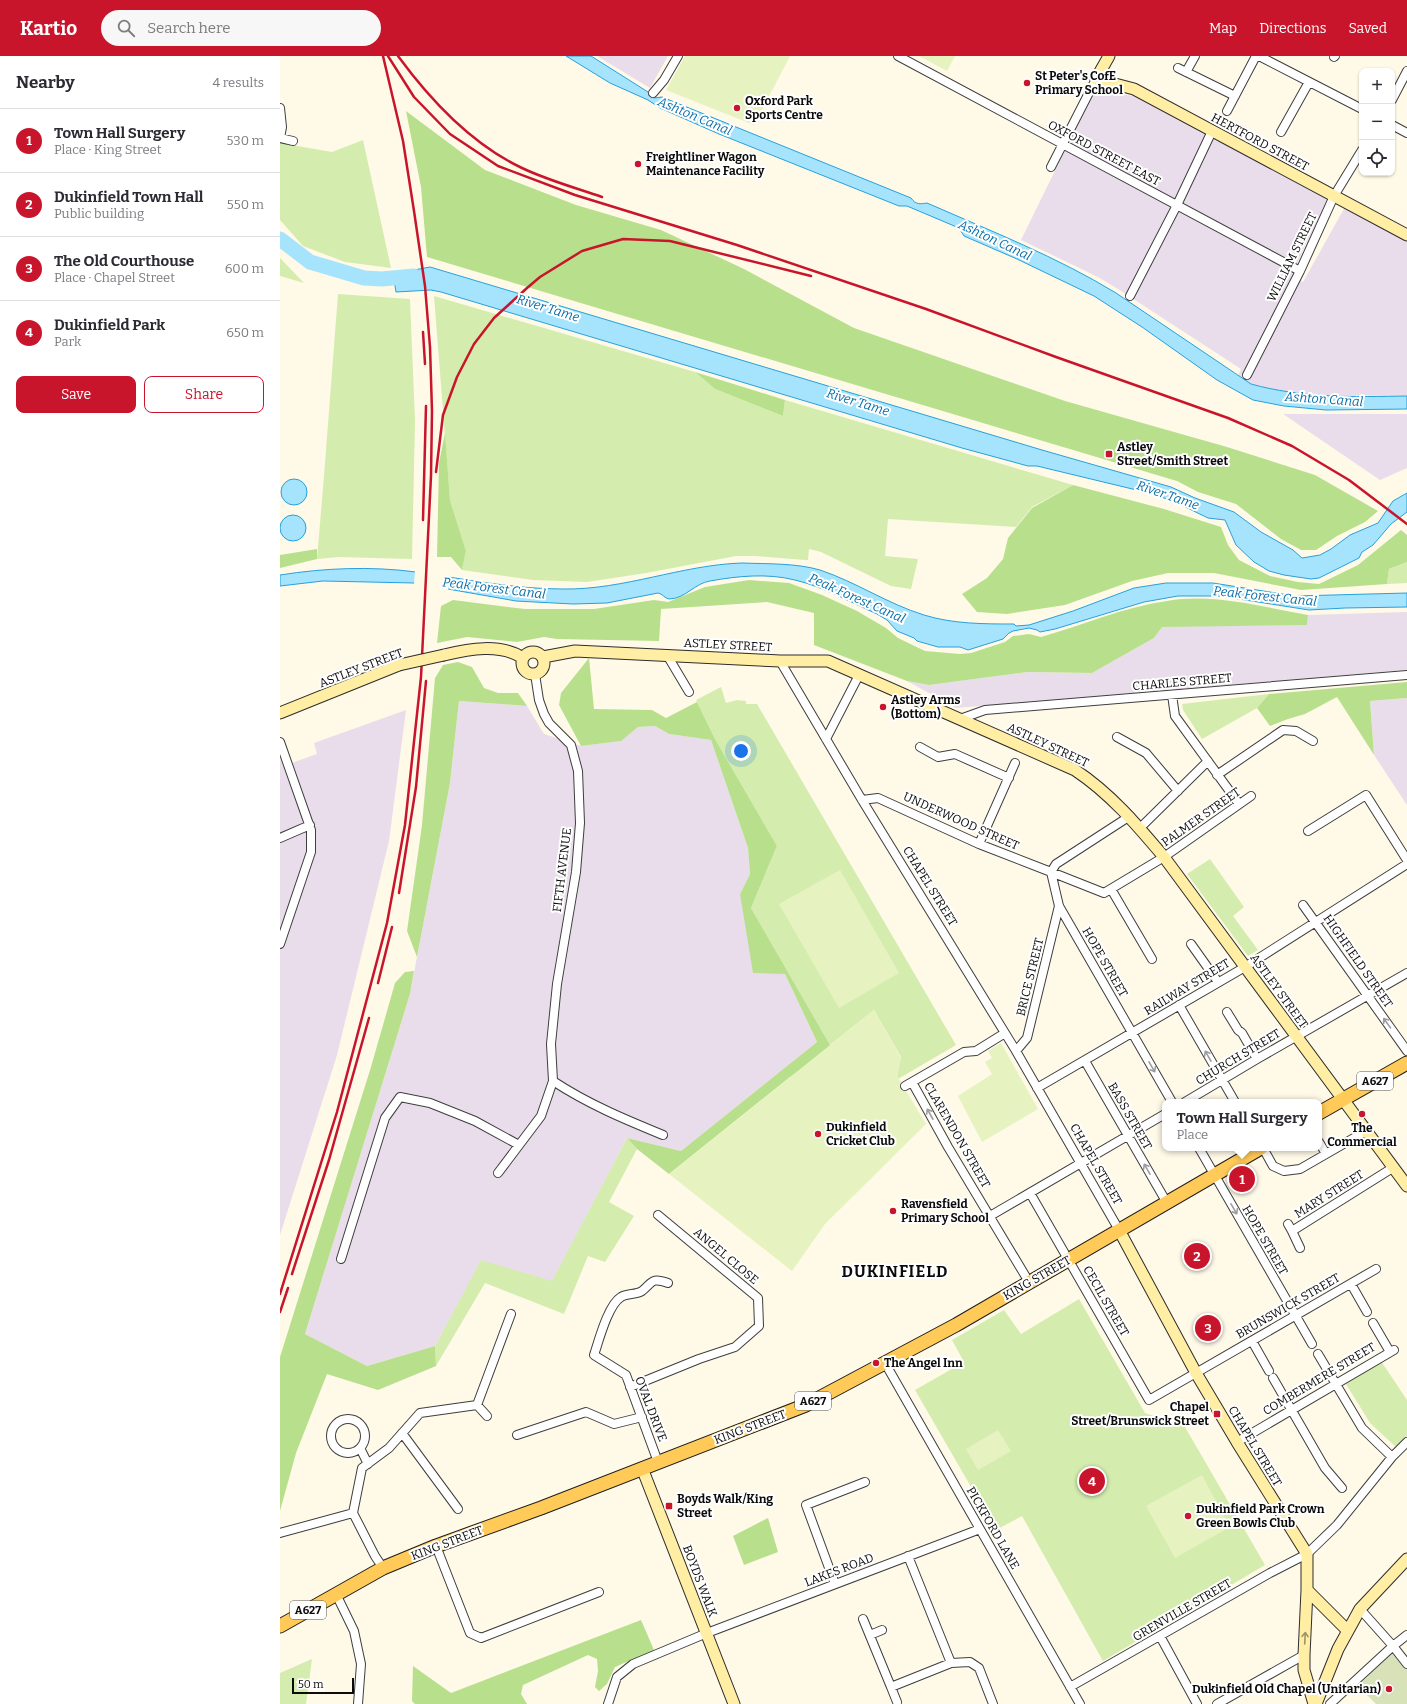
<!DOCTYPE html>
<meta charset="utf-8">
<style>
:root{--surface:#fff;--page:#f7f7f7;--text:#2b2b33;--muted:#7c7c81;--line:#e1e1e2;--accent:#c8152b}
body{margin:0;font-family:Bitter,serif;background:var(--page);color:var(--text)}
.controls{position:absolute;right:12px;top:12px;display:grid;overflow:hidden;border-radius:8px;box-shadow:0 1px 3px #0004}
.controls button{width:36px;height:36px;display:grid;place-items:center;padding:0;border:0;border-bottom:1px solid var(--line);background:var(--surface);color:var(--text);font:20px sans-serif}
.scale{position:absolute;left:12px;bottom:10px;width:62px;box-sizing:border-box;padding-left:4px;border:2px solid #0b0b0b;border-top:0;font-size:11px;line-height:14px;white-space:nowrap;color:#0b0b0b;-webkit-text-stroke:3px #fff;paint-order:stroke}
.you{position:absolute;left:461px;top:695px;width:14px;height:14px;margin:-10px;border:3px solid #fff;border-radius:50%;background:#1a73e8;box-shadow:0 0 0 6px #1a73e833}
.badge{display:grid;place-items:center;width:26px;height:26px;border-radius:50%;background:var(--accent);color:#fff;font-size:13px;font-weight:700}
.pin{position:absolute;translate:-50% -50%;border:2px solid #fff;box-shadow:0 1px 4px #0006}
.popup{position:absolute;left:882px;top:1043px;width:160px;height:52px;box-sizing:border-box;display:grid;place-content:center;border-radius:8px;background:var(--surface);filter:drop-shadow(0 1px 3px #0005);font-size:13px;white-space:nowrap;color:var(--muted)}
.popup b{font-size:15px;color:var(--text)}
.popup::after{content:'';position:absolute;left:50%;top:100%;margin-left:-8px;border:8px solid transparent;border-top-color:var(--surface)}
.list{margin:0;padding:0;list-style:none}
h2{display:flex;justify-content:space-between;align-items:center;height:52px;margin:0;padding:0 16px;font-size:17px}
h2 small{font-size:13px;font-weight:400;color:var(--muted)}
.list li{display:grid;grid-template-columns:26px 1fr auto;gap:12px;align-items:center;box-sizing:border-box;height:64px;padding:0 16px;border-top:1px solid var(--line)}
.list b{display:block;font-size:15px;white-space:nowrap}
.list p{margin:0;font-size:13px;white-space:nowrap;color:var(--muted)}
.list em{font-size:13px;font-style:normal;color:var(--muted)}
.actions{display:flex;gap:8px;padding:12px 16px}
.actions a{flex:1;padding:9px 0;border:1px solid var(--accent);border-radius:8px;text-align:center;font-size:14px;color:var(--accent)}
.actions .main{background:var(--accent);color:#fff}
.icon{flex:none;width:22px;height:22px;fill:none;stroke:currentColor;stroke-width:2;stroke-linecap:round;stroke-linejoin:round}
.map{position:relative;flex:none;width:1127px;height:1648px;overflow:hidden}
header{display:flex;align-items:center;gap:24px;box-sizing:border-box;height:56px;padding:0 20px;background:var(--accent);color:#fff}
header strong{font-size:19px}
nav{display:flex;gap:22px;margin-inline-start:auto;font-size:14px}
.search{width:280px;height:36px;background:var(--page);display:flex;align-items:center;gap:10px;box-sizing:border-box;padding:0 14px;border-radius:22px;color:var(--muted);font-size:15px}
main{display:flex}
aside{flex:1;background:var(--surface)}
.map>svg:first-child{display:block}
.industrial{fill:#e9ddeb}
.green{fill:#d4edae}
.forest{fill:#b8e08c}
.cemetery{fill:#d8e2b8}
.pitch{fill:#e6f3c1}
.water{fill:#a6e3fd;stroke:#26a1dc}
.pier{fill:#fff9e8}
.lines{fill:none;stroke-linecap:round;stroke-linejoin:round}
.river{stroke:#a6e3fd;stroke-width:15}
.street-casing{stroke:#3e3e3e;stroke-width:10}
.secondary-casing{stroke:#2d2d2d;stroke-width:13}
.primary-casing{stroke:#1c1c1c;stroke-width:15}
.street{stroke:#fff;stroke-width:8}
.secondary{stroke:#ffeea3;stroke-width:11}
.primary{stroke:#ffca58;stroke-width:13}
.rail{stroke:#c8152b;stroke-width:2.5}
.secondary-bridge-casing{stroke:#2d2d2d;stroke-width:13;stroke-linecap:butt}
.secondary-bridge{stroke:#ffeea3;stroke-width:11}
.oneway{stroke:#9d9d9d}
.oneway2{stroke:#9d9366}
.poi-dot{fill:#c8152b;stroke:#fff;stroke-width:1.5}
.labels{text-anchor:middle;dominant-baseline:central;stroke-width:4;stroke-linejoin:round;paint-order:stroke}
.shield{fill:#fff;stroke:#545454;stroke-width:1}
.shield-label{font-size:11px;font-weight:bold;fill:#0b0b0b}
.poi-label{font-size:12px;font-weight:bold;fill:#0b0b0b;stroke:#fff;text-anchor:start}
.street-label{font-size:12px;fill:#0b0b0b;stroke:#fff}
.water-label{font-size:13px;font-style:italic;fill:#086ea8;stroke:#fff}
.district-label{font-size:16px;font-weight:bold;letter-spacing:1px;fill:#0b0b0b;stroke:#fff}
</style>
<header>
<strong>Kartio</strong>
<div class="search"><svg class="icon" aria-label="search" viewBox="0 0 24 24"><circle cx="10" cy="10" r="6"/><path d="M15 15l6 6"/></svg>Search here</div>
<nav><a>Map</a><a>Directions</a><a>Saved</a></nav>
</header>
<main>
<aside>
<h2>Nearby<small>4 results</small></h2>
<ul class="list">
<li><span class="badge">1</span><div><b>Town Hall Surgery</b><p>Place · King Street</p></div><em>530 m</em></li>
<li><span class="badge">2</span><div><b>Dukinfield Town Hall</b><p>Public building</p></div><em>550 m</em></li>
<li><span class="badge">3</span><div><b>The Old Courthouse</b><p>Place · Chapel Street</p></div><em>600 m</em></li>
<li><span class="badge">4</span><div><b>Dukinfield Park</b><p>Park</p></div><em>650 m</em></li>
</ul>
<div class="actions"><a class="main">Save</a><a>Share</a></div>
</aside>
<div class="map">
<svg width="1127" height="1648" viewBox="0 0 1127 1648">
<rect width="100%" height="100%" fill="#fff9e8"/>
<path class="industrial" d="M317,0H388L370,32Z
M815,33L853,40L938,86L940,84L1049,144L1024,192L1012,220L1023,226L1065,151L1127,184V340L1038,339L995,335L971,328L958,320L961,313L838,233L818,221L741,184Z
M1003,358H1127V412L1100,424Z
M1127,556V614L676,652L627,625L649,629L748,616L812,617L874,582L882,570L1027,569L1028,559Z
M1127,642V749L1094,699L1090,645Z
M179,645L247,650L264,678L301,690L340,685L358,671L375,670L389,678L431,684L468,792L470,818L460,838L505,918L537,986L401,1095L347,1082L272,1226L201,1205L155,1290L87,1310L25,1278L130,938L170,727Z
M126,654L109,785L57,999L0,1179V702L3,710L37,698L34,687Z"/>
<path class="green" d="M83,84L111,212L65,206L23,190L0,164V87L52,96Z
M0,202L24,227L0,220Z
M58,238L130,243L135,365L132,503L59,501L37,503L44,420Z
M154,240L415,316L435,333L503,360L505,344L793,429L752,451L736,471L608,463L605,500L638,503L631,533L611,530L541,496L529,493L528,504H525L475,500H456L366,517L307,526L253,524L182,514L186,495L170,444Z
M1127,506V527L1107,528L1109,513Z
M441,631L446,647L457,644L466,645V648H477L676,989L618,1023L617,1020L621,1001L594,954L550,989L471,852L497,790L435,683L416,644Z
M989,638L977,652L922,683L903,654L902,648Z
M930,803L964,851L953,860L978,894L968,900L907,818Z
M347,1082L357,1093L329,1146L354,1160L325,1206L308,1200L284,1258L205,1227L156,1310L155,1290L201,1204L272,1225Z
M799,1243L865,1357L905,1371L985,1509L823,1605L742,1460L716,1474L635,1334L684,1306L672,1284L724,1254L741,1278Z
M1101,1305L1127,1344V1380L1117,1392L1090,1367L1066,1328Z
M32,1603L26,1648H0V1617Z"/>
<path class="forest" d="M126,55L205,114L296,149L381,174L464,213L574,272L785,345L947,391L1035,419L1098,455L1085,466L1057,480L1036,494H1021L1001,483L956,448L918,436L897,425L147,201L141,131Z
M415,316L505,344L503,360L435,333Z
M165,377L170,444L186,495L182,514L171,501H157L159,407Z
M793,429L884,453L941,471L948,489L959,504L990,520L1018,526L1039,528L1078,509L1121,474L1127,479V506L1109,513L1107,528L1021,534L934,517H888L852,525L785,549L727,558L697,556L682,538L707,522L723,503L728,482L752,452Z
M37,493V503L0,512V499Z
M469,524L509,527L542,539L577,555L606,572L618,582L645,595L680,598L691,597L725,586L733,580L749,578L761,581C803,569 844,551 887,545C933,537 982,551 1028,559L1027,569L882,571L874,582L812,617L748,616L649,629L627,625L534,589V557L487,546L381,553L379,585L277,583L264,581L237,586L187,581L157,587L161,550L173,544L245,553H314L374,544L388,546L425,531Z
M309,602L314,653L372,654L386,662L417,646L435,683L497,790L471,852L550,989L551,995L538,1007L510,1021L389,1118L357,1093L347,1082L401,1095L537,986L505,918L473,917L460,838L470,818L468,792L431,684L389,678L375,670L358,671L341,685L301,690L279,649L281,637Z
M178,606L192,611L204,632L218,637H238L247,650L179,645L170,727L137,901L127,875L142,769L155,622L163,609Z
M1127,626V642L1090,645L1094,699L1057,641L1025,658L1008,663L990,670L977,652L989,638Z
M134,915L130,938L25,1278L87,1310L155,1290L156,1310L98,1334L47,1318L16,1397L0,1455V1301L91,1011L115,927L125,916Z
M488,1462L498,1496L464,1509L453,1480Z
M361,1564L374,1594L335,1611L327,1628L319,1635L315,1631L318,1615L317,1603L308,1599L243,1629L241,1638L247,1648H135L132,1645L133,1610L171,1637Z"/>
<path class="cemetery" d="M1114,1595L1127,1613V1648H1096L1078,1630Z"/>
<path class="pitch" d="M405,0H510L474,69L386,34Z
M639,0H675L667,15Z
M560,814L619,917L559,952L499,848Z
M594,954L621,1002L617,1020L646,1068L545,1168L512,1215L389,1118Z
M721,987L758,1053L702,1086L678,1040L712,1018L705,1006L712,1002L708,995Z
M718,1374L731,1395L698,1414L686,1393Z
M922,1419L950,1471L895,1502L866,1450Z"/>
<path class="water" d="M286,0H311L368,36L369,39L374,42L382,41L631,142C636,149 640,148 647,147C711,175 777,201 836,237L971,328C1021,342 1075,341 1127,340V353L1046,354L1004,350L973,344L937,324L862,271L814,240L737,203L684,180L679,172L627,150H619L439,78L380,52L368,44L330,27Z
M150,211L762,394L891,431L915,442L954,456L981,476L1013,494L1022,502L1040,499L1051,493L1070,479L1098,467L1113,445L1127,437V456L1111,468L1093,489L1082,496L1079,502L1039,522L1031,523L1004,519L989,515L974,506L956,489L945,464L928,462L893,445L869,437L757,410H748L682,392L161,236L151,234L116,236L113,218Z
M1 436a13 13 0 1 1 26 0a13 13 0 1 1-26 0Z
M0 472a13 13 0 1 1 26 0a13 13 0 1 1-26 0Z
M462,507C488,508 516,507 540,514C576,526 608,548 644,559C673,568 704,568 734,568L736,570L749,569L793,555L854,532L886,527H933L1015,540L1127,537V551L1065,552L1029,554L940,540H898L864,546L775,573L760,576L757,574L749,572L733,575L729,577L723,583L688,594L680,591H658L637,585L634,582L617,575L607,564L597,558C570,546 544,531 515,524C487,517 458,520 430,525C415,527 405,543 389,543C384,542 383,538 378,537L327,547L293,548L236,545L134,527L43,525L0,530V519C44,512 91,510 136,516C185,523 233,533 283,533C344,534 401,509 462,507Z"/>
<path class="pier" d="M135,514L169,519L168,536L134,529Z"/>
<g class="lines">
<path class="river" d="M0,183L30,206L84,222L102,223L134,220"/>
<defs>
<path id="street" d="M618,0L1020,215
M979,0L1082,53
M1054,1L1055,0
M898,12L955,40
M906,16L915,0
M373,37L384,24L398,0
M1112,44L1127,15
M0,52L2,71L0,82
M947,55L976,0
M1112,69L1127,77
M1001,76L1029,26
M0,82L13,85
M771,111L816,23
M850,240L897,149L932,75
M967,319L1020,215L1054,140L1082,94
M387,599L409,636
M500,605L582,744L736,995L839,1174
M892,639L895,660L959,748
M680,663L705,654L1127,619
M837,681L866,697L898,735
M546,683L579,619
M0,686L31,774V796L0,888
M640,691L658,701L675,698L729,722
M937,719L1003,674L1016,675L1033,685
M582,744L598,742L699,788L771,816L779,850L892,1046
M850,760L776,808L771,816L824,837L884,801L971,740
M860,772L928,705
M1028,775L1086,739L1127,804
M0,782L30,769
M699,788L735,707
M831,833L872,903
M1023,849L1127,995
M911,888L938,926
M899,949L955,1046
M947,956L958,974L962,977L977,1003
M736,995L747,982L779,850
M805,1005L887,1147
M273,1025C308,1048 344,1063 383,1079
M632,1026L668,1091L749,1226
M625,1030L684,996L696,995L725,977
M757,1032L965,911L1127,808
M905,1046L977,1003L1127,917
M1039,1086L1046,1098
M919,1092L1032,1288
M983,1092L993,1110L1004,1115L1020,1113L1086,1075
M218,1117L261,1060L273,1025L271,988L277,928L296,816L300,767L298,715L291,689L269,667L264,658L259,644L255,618
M750,1137L869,1344L1096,1213
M710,1160L885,1058
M1008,1168L1012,1175
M1020,1192L1012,1175L1114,1111
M61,1203L105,1062L120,1041L150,1047L195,1065L239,1089
M1071,1228L1087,1256
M1093,1267L1110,1296
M972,1285L989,1315
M1038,1298L1082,1372L1112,1401
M605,1307L800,1648
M993,1322L1045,1412L1062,1432
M350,1331L419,1303L455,1291L479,1270L478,1242L378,1159
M197,1349L207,1360
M51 1380a17 17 0 1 1 34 0a17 17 0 1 1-34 0Z
M122,1377L178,1453
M237,1379L306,1356L334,1368L362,1361
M957,1386L1114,1294
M80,1392L88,1408
M378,1406L346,1319L314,1299C319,1284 328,1249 341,1241C347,1237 356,1239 362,1235C373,1226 371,1221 388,1227
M0,1477L73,1457
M156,1490L190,1577L201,1582L319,1536
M628,1500L671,1607L690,1606L699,1612L713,1648
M103,1512L95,1500L73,1457L82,1412L109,1392L140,1357L197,1349L231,1258
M555,1528L526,1449L585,1426
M56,1538L74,1575L81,1608L78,1648
M1080,1553L1113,1590L1127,1608
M583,1563L611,1631L671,1607
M590,1579L602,1574
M880,1580L917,1648
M611,1631L617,1646
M790,1631L990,1517L1027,1498L1057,1469L1112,1401L1127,1386
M328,1648L337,1621L353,1608L427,1577L700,1473
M937,1648L1024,1599
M1050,1648L1113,1590L1127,1579"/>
<path id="secondary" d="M829,0L816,23L854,33L1127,179
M242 607a11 11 0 1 1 22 0a11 11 0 1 1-22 0Z
M164,599C189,593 220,587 243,602
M263,601L295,595L500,605H548L795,714C831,738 857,769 884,801L1127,1130
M0,657L119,609
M839,1174L916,1317L957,1386L1027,1498V1534L1024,1599V1614L1034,1648
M362,1412L454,1648
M1027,1534L1068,1575
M1036,1648L1058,1593L1080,1553L1127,1503"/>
<path id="primary" d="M1039,1057L1127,1007
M0,1570L103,1512L156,1490L261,1452L526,1349L676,1269L981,1092"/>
</defs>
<use href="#street" class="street-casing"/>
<use href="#secondary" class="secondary-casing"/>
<use href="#primary" class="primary-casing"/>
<use href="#street" class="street"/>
<use href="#secondary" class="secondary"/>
<use href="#primary" class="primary"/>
<path class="rail" d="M108,0L134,41L170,78L218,110L295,139L457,189L646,253L776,301L948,362L1012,390L1069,424L1127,468
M118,0C151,45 191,88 242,112C267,124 296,132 322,141
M143,276L145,308
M156,416L163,359L177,321L194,288L214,262L247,232L260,221L302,195L343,183L390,185L531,220
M143,464L146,350
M119,837L136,731L146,625
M98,927L112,871
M12,1218L49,1104L89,962
M0,1238L57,1056L107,867L125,769L141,621L151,420L152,355L150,291L145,230L134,155L123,85L103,0
M0,1256L8,1232"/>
<defs>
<path id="secondary-bridge" d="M119,609L164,599"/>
</defs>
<use href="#secondary-bridge" class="secondary-bridge-casing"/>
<use href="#secondary-bridge" class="secondary-bridge"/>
</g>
<defs><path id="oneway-shaft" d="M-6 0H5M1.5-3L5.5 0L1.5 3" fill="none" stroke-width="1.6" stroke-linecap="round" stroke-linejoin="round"/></defs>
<g class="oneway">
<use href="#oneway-shaft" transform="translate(1107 967) rotate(-126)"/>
<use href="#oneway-shaft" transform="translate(928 1000) rotate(-120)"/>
<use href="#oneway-shaft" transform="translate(872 1011) rotate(60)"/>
<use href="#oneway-shaft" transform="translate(650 1058) rotate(-119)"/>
<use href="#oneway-shaft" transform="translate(867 1113) rotate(-120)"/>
<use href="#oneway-shaft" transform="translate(954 1153) rotate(60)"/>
</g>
<use class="oneway2" href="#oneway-shaft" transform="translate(1025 1582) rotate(-87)"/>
<g class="poi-dot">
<circle cx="747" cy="27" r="4"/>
<circle cx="457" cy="52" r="4"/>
<circle cx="358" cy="108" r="4"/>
<rect x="825" y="394" width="8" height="8" rx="2"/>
<circle cx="603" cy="651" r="4"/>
<circle cx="1082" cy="1058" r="4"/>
<circle cx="538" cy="1078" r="4"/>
<circle cx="613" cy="1155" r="4"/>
<circle cx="596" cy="1307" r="4"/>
<rect x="933" y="1354" width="8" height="8" rx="2"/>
<rect x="385" y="1446" width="8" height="8" rx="2"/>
<circle cx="908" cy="1460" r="4"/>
<circle cx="1109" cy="1633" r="4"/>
</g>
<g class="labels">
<g class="shield">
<rect x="1077" y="1016" width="36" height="18" rx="3"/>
<rect x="515" y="1336" width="36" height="18" rx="3"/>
<rect x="10" y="1545" width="36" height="18" rx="3"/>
</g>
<g class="shield-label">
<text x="1095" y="1025">A627</text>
<text x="533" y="1345">A627</text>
<text x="28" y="1554">A627</text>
</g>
<g class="poi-label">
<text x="755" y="20">St Peter's CofE<tspan x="755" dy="14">Primary School</tspan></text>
<text x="465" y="45">Oxford Park<tspan x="465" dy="14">Sports Centre</tspan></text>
<text x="366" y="101">Freightliner Wagon<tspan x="366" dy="14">Maintenance Facility</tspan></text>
<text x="837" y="391">Astley<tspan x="837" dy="14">Street/Smith Street</tspan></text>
<text x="611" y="644">Astley Arms<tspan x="611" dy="14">(Bottom)</tspan></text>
<text x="546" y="1071">Dukinfield<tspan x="546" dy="14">Cricket Club</tspan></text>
<text x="1082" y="1072" text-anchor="middle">The<tspan x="1082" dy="14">Commercial</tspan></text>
<text x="621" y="1148">Ravensfield<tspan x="621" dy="14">Primary School</tspan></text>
<text x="604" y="1307">The Angel Inn</text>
<text x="929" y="1351" text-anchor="end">Chapel<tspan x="929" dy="14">Street/Brunswick Street</tspan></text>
<text x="397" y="1443">Boyds Walk/King<tspan x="397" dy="14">Street</tspan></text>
<text x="916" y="1453">Dukinfield Park Crown<tspan x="916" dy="14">Green Bowls Club</tspan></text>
<text x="1101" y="1633" text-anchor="end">Dukinfield Old Chapel (Unitarian)</text>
</g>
<g class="street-label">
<text transform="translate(980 86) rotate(28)">HERTFORD STREET</text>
<text transform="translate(824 97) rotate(28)">OXFORD STREET EAST</text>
<text transform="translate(1012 201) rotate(-64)">WILLIAM STREET</text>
<text transform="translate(448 589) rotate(3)">ASTLEY STREET</text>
<text transform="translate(81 612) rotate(-21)">ASTLEY STREET</text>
<text transform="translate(902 626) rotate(-5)">CHARLES STREET</text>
<text transform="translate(768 689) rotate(25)">ASTLEY STREET</text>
<text transform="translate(921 761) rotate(-35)">PALMER STREET</text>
<text transform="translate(681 765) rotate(24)">UNDERWOOD STREET</text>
<text transform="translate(282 814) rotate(-83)">FIFTH AVENUE</text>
<text transform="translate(650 830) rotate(58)">CHAPEL STREET</text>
<text transform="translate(1078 905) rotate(55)">HIGHFIELD STREET</text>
<text transform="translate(825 906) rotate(60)">HOPE STREET</text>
<text transform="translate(750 921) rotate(-76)">BRICE STREET</text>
<text transform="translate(907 931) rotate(-31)">RAILWAY STREET</text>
<text transform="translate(999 935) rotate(54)">ASTLEY STREET</text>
<text transform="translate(958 1001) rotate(-31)">CHURCH STREET</text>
<text transform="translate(850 1060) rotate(60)">BASS STREET</text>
<text transform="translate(677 1079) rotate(60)">CLARENDON STREET</text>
<text transform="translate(816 1108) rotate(60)">CHAPEL STREET</text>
<text transform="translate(1049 1138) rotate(-32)">MARY STREET</text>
<text transform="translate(985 1184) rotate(60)">HOPE STREET</text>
<text transform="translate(446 1200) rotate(40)">ANGEL CLOSE</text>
<text transform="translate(757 1222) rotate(-30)">KING STREET</text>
<text transform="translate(826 1245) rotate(60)">CECIL STREET</text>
<text transform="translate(1008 1250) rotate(-30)">BRUNSWICK STREET</text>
<text transform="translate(1039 1323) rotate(-31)">COMBERMERE STREET</text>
<text transform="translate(371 1353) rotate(69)">OVAL DRIVE</text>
<text transform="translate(470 1371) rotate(-21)">KING STREET</text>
<text transform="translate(975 1390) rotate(59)">CHAPEL STREET</text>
<text transform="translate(713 1472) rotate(60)">PICKFORD LANE</text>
<text transform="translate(167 1487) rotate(-21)">KING STREET</text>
<text transform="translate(559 1514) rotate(-21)">LAKES ROAD</text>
<text transform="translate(420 1525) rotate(69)">BOYDS WALK</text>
<text transform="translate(902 1554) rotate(-30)">GRENVILLE STREET</text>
</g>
<g class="water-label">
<text transform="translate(415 60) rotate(23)">Ashton Canal</text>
<text transform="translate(715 184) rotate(25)">Ashton Canal</text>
<text transform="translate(268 252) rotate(17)">River Tame</text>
<text transform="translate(1044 343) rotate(4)">Ashton Canal</text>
<text transform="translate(578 346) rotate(17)">River Tame</text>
<text transform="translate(888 439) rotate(19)">River Tame</text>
<text transform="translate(214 532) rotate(7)">Peak Forest Canal</text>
<text transform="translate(985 540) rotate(6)">Peak Forest Canal</text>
<text transform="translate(577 542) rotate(24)">Peak Forest Canal</text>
</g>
<g class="district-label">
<text x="615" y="1215">DUKINFIELD</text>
</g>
</g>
</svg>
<div class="controls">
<button>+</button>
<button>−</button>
<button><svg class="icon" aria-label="locate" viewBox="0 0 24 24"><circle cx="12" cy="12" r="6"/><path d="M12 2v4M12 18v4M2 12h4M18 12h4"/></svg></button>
</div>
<div class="scale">50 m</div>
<div class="you"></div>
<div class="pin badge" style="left:962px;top:1123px">1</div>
<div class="popup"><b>Town Hall Surgery</b>Place</div>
<div class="pin badge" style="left:917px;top:1200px">2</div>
<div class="pin badge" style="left:928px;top:1272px">3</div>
<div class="pin badge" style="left:812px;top:1425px">4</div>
</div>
</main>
